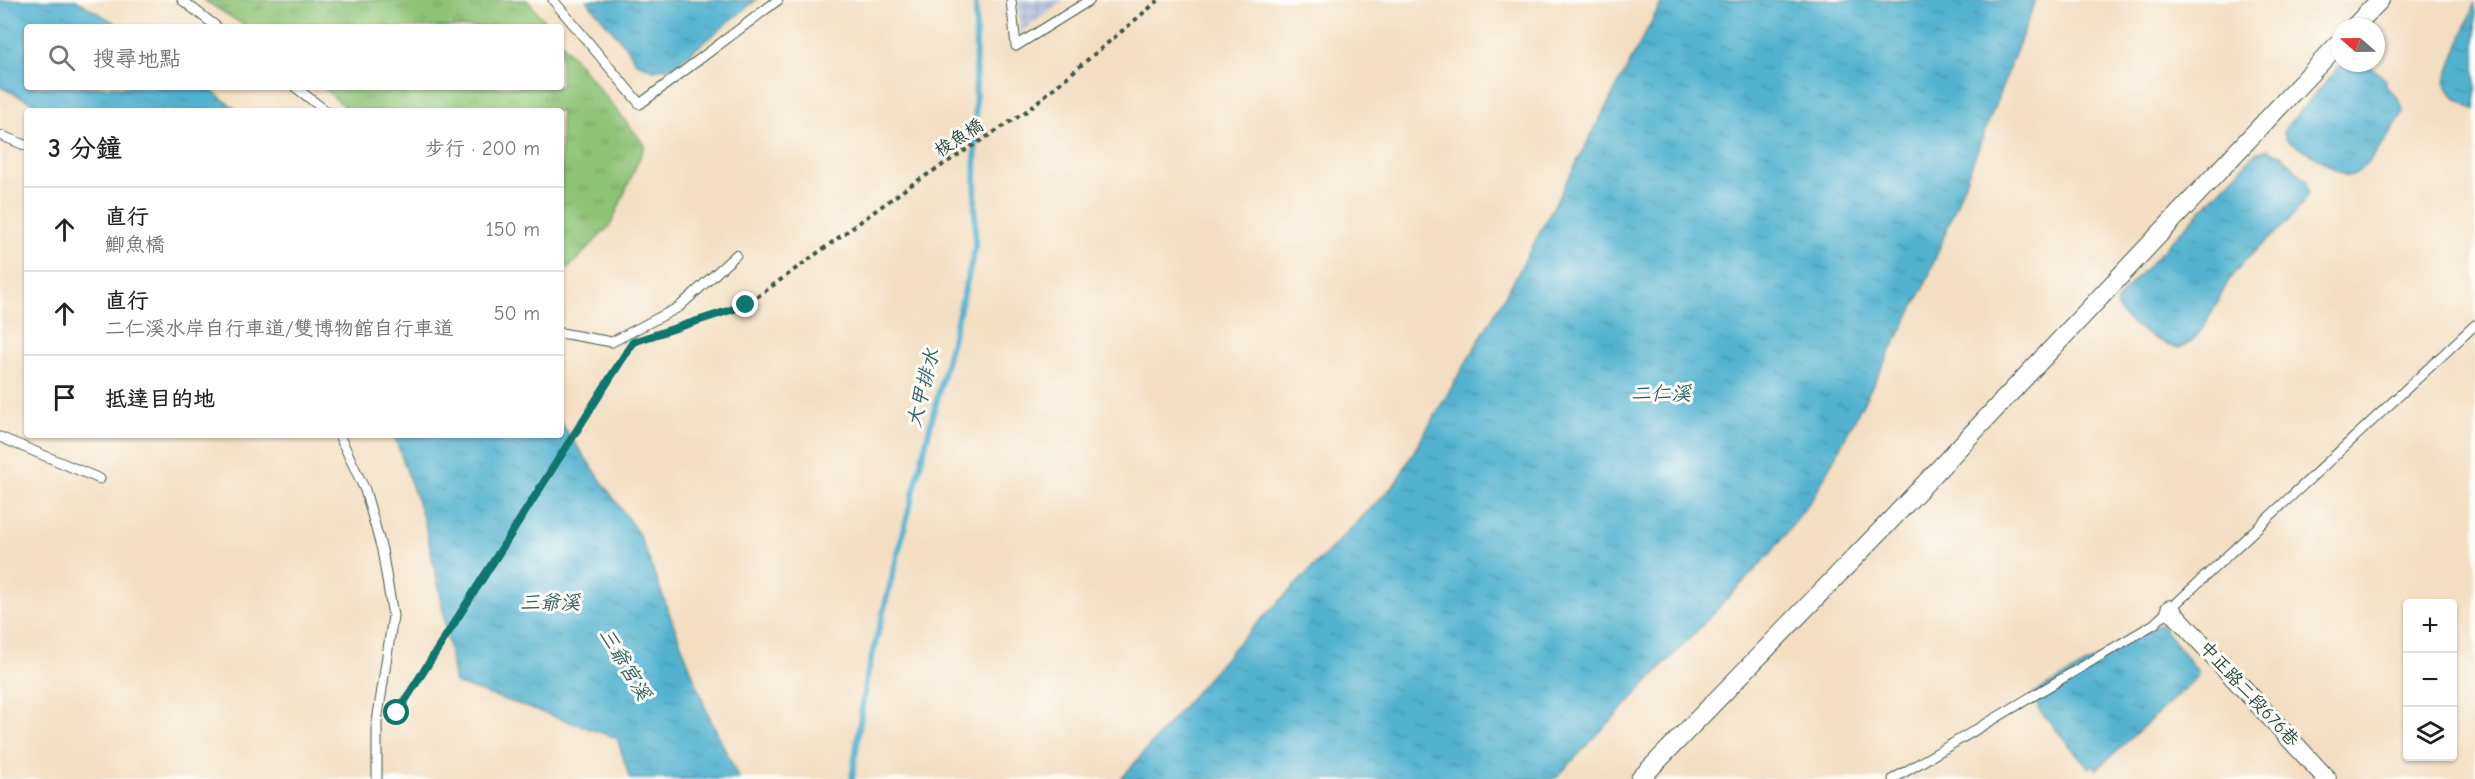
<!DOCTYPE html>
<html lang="zh-TW">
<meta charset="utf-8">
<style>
:root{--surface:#fff;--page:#f6f6f6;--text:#202124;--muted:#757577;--line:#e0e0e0}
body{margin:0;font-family:"Comic Neue","LXGW WenKai TC",sans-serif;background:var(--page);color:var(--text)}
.controls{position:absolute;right:18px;bottom:18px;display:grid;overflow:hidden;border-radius:6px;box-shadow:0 2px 4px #0004}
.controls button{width:54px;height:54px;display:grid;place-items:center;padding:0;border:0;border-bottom:2px solid var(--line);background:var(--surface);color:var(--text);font:30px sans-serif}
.compass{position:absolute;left:2331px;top:18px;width:54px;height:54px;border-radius:50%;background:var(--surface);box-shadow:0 2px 4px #0004;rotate:290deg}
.stop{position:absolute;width:18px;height:18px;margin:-14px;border:4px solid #0f766e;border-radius:50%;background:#fff}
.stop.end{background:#0f766e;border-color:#fff;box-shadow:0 2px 6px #0008}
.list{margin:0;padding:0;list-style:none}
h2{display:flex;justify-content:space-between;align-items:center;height:78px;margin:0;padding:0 24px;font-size:26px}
h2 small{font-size:20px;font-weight:400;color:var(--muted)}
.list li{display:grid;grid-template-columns:39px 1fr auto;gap:18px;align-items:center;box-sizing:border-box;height:84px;padding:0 24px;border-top:2px solid var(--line)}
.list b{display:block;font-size:22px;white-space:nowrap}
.list p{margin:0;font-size:20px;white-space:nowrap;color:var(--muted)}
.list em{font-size:20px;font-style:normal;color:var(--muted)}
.icon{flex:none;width:33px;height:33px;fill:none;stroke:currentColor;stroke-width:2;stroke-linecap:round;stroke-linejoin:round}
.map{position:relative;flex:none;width:2475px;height:779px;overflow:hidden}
.search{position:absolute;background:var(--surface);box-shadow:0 2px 4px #0004;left:24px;top:24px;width:540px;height:66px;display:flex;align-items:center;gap:15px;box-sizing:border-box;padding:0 21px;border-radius:6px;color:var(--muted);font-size:22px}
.panel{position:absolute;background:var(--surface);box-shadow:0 2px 4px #0004;left:24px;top:108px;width:540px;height:330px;border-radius:6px}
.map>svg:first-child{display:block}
.industrial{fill:url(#industrial-grid)}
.grass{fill:url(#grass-tufts);stroke:#568054;stroke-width:1.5}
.water{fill:url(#water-ripples);stroke:#387882;stroke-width:1.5}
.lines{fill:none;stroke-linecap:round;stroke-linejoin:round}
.stream{stroke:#52b2d0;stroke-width:6}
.lane-casing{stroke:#3f5549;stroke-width:11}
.street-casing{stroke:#3f5549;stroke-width:20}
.path{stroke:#3f5549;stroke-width:4;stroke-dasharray:4.5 4.5;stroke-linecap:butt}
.lane{stroke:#fff;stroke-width:9}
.street{stroke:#fff;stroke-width:18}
.route{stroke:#0f766e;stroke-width:8}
.labels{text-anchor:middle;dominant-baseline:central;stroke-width:6;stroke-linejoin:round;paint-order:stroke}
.street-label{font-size:18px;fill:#1f3d34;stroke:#fdfcf7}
.water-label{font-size:20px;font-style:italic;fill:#2e6063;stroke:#fdfcf7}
</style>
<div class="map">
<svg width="2475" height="779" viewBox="0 0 2475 779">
<defs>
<pattern id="industrial-grid" width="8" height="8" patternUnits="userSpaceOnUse" patternTransform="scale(1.5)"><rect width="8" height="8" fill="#bac4de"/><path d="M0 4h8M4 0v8" fill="none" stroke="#9fa9bf"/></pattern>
<pattern id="grass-tufts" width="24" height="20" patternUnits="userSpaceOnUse" patternTransform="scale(1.5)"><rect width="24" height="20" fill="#8dc375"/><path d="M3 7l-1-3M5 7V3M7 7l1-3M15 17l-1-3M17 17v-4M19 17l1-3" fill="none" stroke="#73a061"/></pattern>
<pattern id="water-ripples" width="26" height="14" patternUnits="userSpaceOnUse" patternTransform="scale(1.5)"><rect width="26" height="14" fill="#52b2d0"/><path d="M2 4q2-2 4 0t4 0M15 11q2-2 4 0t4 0" fill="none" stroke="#4392aa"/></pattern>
</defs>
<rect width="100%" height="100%" fill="#fdfcf7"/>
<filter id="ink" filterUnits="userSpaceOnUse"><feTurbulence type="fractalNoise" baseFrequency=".0167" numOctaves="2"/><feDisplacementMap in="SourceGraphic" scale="12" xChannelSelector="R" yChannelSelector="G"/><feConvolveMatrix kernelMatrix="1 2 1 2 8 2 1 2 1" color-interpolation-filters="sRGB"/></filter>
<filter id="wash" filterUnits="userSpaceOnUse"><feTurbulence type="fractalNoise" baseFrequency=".008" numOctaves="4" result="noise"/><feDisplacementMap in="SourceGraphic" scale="24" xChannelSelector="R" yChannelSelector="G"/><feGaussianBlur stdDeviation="1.35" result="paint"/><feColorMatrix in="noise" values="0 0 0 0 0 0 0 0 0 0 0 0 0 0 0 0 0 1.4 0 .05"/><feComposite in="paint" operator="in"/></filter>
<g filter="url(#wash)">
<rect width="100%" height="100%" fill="#f3dec1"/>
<path class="industrial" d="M1018,0H1064L1021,32Z"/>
<path class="grass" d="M204,0H527L549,27H247Z
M561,42L645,145L611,224L561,276V111H349L323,87H561Z"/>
<path class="water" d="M0,0H76L122,27H27V87H207L238,111H50L0,87Z
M586,0H756L673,67L653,70L635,62L629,50Z
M1663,0H2036L1925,285L1815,495L1771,553L1555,779H1121L1238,643L1395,484L1516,277Z
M2475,2V110L2455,98L2445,82Z
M2343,63H2365L2385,78V86C2395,94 2402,99 2403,113C2392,129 2365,178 2346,176L2286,139L2284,133L2286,127Z
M2267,149L2281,155L2307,181L2308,193C2292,228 2251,247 2230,279C2217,298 2204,341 2179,348C2162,344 2118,321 2116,303L2124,291L2256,153Z
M561,423L640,536L705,707L739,779H630L617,738L455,683L439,588L424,520L394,435H561Z
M2160,624L2198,672L2197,677L2097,769L2093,765L2089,768L2039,710L2034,693Z"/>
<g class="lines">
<path class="stream" d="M852,779L866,680L975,249L976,0"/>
</g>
</g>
<g filter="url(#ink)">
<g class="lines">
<defs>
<path id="lane" d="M182,0L217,27
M553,0L640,104L778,0
M1011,0L1016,46L1090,0
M295,87L326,111
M0,135L27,146
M561,333L612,342L679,307L736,255
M339,435L365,490L382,550L393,616L377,722V779
M0,437L100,479
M1893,779L2154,624L2475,325"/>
<path id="street" d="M2354,27L2380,0
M2170,609L2327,779
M1640,779L1888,523L2340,42"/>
</defs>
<use href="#lane" class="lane-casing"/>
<use href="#street" class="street-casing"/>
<path class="path" d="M665,332L746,305L908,187L1024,113L1159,0
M391,724L628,350"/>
<use href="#lane" class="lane"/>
<use href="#street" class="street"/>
</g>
</g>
<g class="lines" filter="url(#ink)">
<path class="route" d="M397,713L633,342L746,305"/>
</g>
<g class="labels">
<g class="street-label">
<text transform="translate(959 138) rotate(-33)">梭魚橋</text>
<text transform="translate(2249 694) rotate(47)">中正路二段676巷</text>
</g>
<g class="water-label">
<text transform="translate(923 388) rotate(-76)">大甲排水</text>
<text x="1661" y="393">二仁溪</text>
<text x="550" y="602">三爺溪</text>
<text transform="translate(625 664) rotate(59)">三爺宮溪</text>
</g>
</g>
</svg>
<div class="controls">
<button>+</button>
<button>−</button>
<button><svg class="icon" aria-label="layers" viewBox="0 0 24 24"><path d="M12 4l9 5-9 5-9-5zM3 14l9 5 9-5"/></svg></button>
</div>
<svg class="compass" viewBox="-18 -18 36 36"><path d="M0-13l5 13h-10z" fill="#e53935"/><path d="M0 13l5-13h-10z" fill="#757577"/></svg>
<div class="stop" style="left:397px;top:713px"></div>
<div class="stop end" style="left:746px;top:305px"></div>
<div class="search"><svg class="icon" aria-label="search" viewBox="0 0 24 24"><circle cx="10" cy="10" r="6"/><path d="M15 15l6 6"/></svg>搜尋地點</div>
<section class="panel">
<h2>3 分鐘<small>步行 · 200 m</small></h2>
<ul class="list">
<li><svg class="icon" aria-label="ahead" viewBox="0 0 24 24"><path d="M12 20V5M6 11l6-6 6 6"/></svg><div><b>直行</b><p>鯽魚橋</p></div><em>150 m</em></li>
<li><svg class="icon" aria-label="ahead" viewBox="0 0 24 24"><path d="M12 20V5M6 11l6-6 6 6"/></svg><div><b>直行</b><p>二仁溪水岸自行車道/雙博物館自行車道</p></div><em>50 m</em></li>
<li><svg class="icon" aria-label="arrive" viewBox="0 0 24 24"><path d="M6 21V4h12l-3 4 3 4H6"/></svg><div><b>抵達目的地</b></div></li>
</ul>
</section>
</div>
